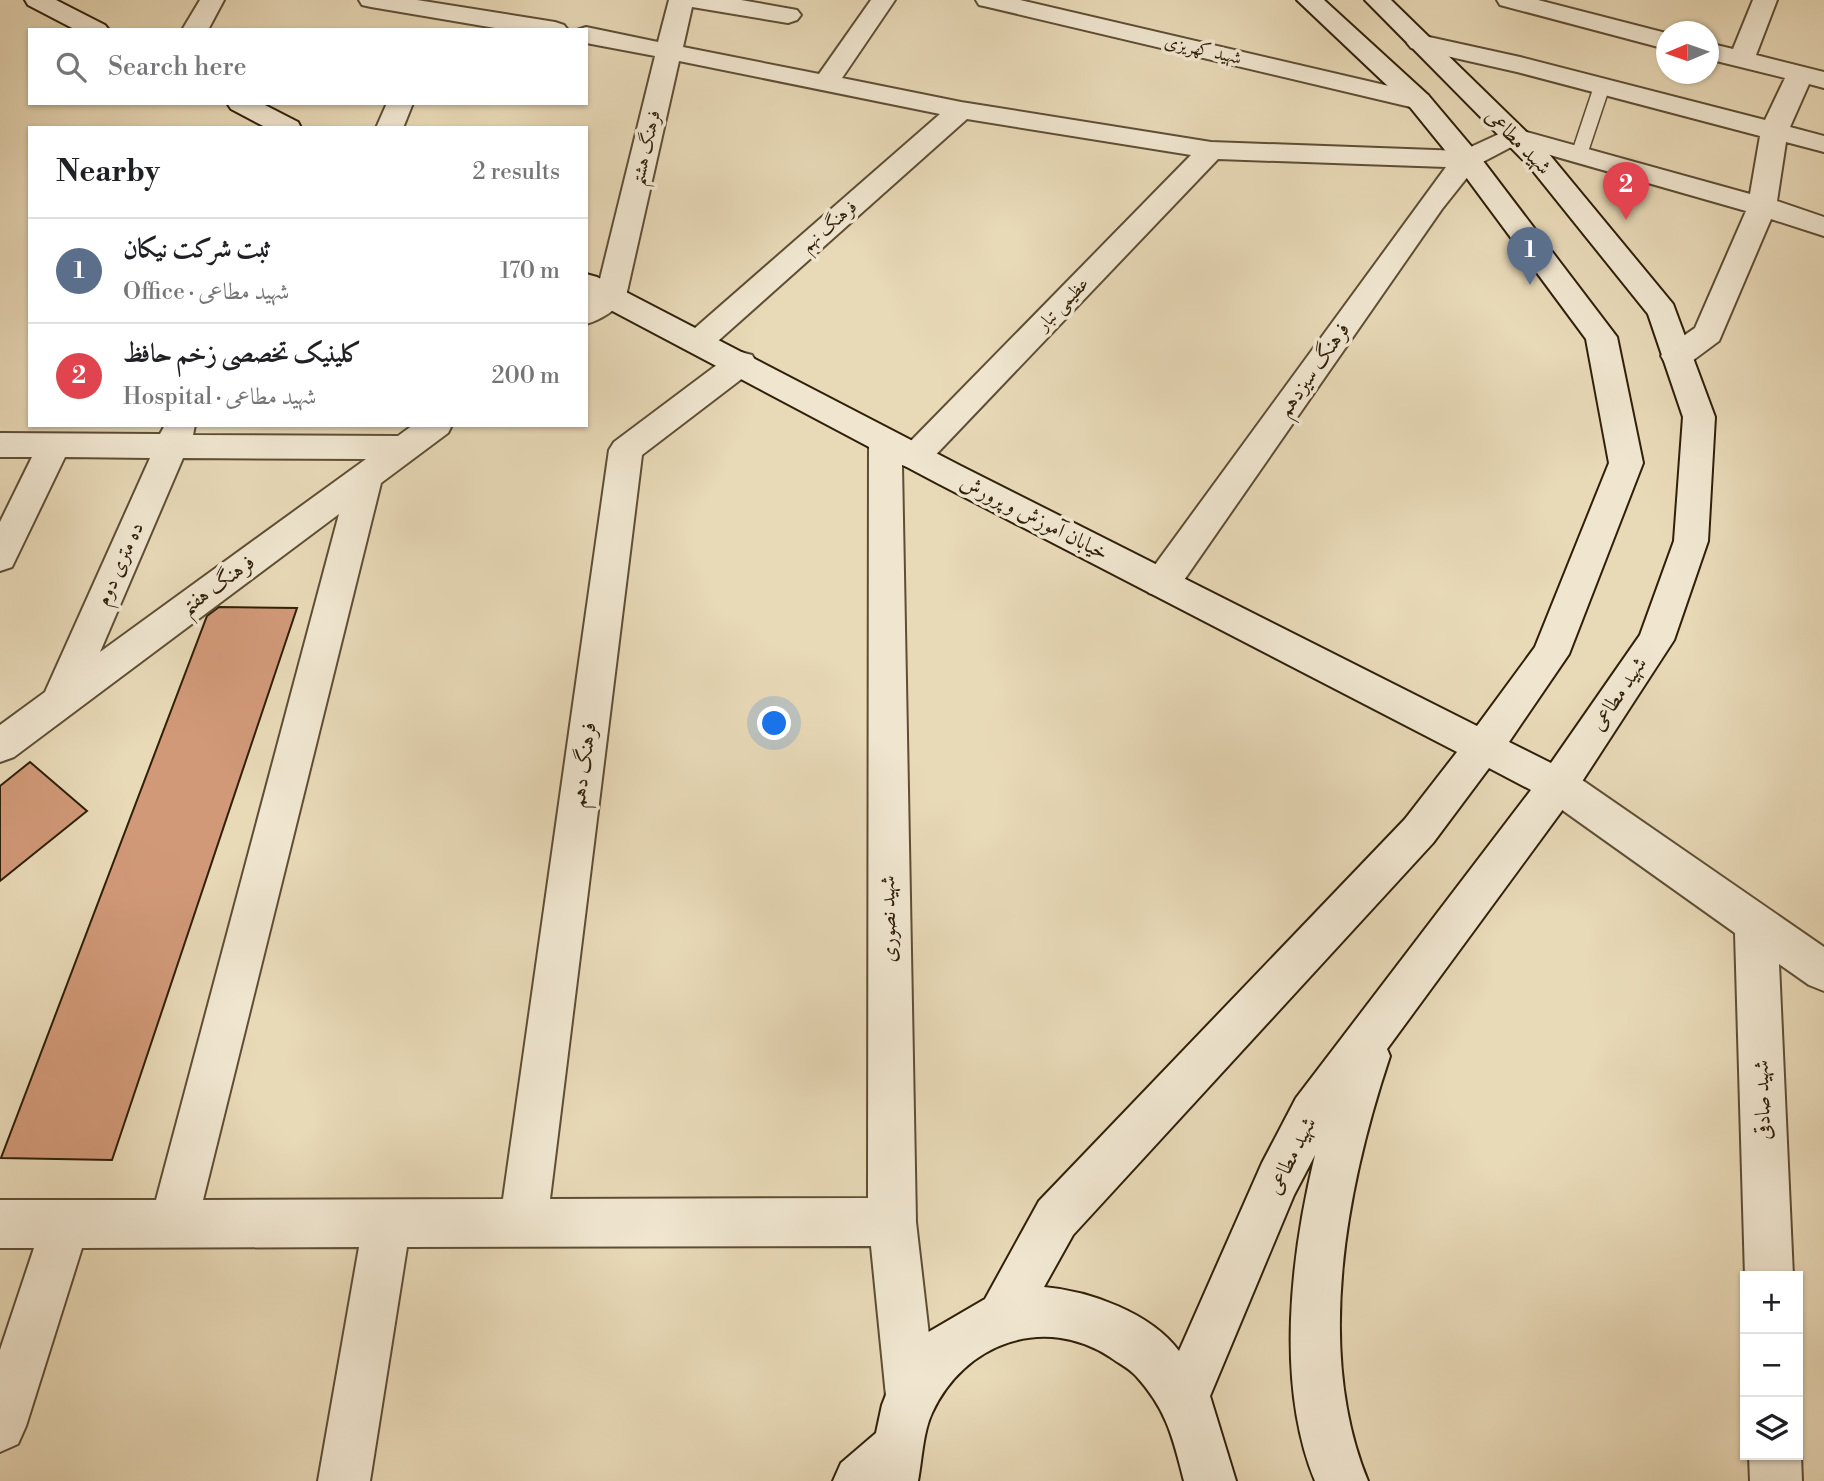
<!DOCTYPE html>
<meta charset="utf-8">
<style>
:root{--surface:#fff;--page:#f6f6f6;--text:#202124;--muted:#757577;--line:#e0e0e0;--accent:#0f766e}
body{margin:0;font-family:"Libre Bodoni",Amiri,serif;background:var(--page);color:var(--text)}
.controls{position:absolute;right:21px;bottom:21px;display:grid;overflow:hidden;border-radius:0px;box-shadow:0 2px 5px #0004}
.controls button{width:63px;height:63px;display:grid;place-items:center;padding:0;border:0;border-bottom:2px solid var(--line);background:var(--surface);color:var(--text);font:35px sans-serif}
.compass{position:absolute;left:1656px;top:21px;width:63px;height:63px;border-radius:50%;background:var(--surface);box-shadow:0 2px 5px #0004;rotate:268deg}
.you{position:absolute;left:775px;top:724px;width:24px;height:24px;margin:-18px;border:5px solid #fff;border-radius:50%;background:#1a73e8;box-shadow:0 0 0 10px #1a73e833}
.badge{display:grid;place-items:center;width:46px;height:46px;border-radius:50%;background:var(--accent);color:#fff;font-size:23px;font-weight:700}
.pin{position:absolute;translate:-50% -58px;filter:drop-shadow(0 2px 4px #0008)}
.pin::after{content:'';position:absolute;top:37px;width:24px;height:21px;background:inherit;clip-path:polygon(0 0,100% 0,50% 100%)}
.list{margin:0;padding:0;list-style:none}
h2{display:flex;justify-content:space-between;align-items:center;height:91px;margin:0;padding:0 28px;font-size:30px}
h2 small{font-size:23px;font-weight:400;color:var(--muted)}
.list li{display:grid;grid-template-columns:46px 1fr auto;gap:21px;align-items:center;box-sizing:border-box;height:105px;padding:0 28px;border-top:2px solid var(--line)}
.list b{display:block;font-size:26px;white-space:nowrap}
.list p{margin:0;font-size:23px;white-space:nowrap;color:var(--muted)}
.list em{font-size:23px;font-style:normal;color:var(--muted)}
.icon{flex:none;width:38px;height:38px;fill:none;stroke:currentColor;stroke-width:2;stroke-linecap:round;stroke-linejoin:round}
.map{position:relative;flex:none;width:1824px;height:1481px;overflow:hidden}
.search{position:absolute;background:var(--surface);box-shadow:0 2px 5px #0004;left:28px;top:28px;width:560px;height:77px;display:flex;align-items:center;gap:18px;box-sizing:border-box;padding:0 24px;border-radius:0px;color:var(--muted);font-size:26px}
.panel{position:absolute;background:var(--surface);box-shadow:0 2px 5px #0004;left:28px;top:126px;width:560px;height:301px;border-radius:0px}
.map>svg:first-child{display:block}
.building{fill:#d19978;stroke:#30200a;stroke-width:2}
.lines{fill:none;stroke-linecap:round;stroke-linejoin:round}
.lane-casing{stroke:#5e4e35;stroke-width:3}
.street-casing{stroke:#5e4e35;stroke-width:4}
.secondary-casing{stroke:#30200a;stroke-width:4}
.lane{fill:#f0e6d0;fill-rule:evenodd}
.street{fill:#f0e6d0;fill-rule:evenodd}
.secondary{fill:#f0e6d0;fill-rule:evenodd}
.labels{text-anchor:middle;dominant-baseline:central;stroke-width:7;stroke-linejoin:round;paint-order:stroke}
.far-street-label{font-size:18px;fill:#30200a;stroke:#f0e6d0}
.street-label{font-size:21px;fill:#30200a;stroke:#f0e6d0}
</style>
<div class="map">
<svg width="1824" height="1481" viewBox="0 0 1824 1481">
<rect width="100%" height="100%" fill="#e8d9b7"/>
<filter id="stains"><feTurbulence type="fractalNoise" baseFrequency=".00286" numOctaves="4"/><feColorMatrix values="0 0 0 0 .2 0 0 0 0 .09 0 0 0 0 .02 0 0 0 .5 -.17"/></filter>
<radialGradient id="worn" r=".72"><stop offset=".6" stop-color="#630" stop-opacity="0"/><stop offset="1" stop-color="#630" stop-opacity=".3"/></radialGradient>
<path class="building" d="M219,607L297,608L112,1160L1,1158L207,616Z
M30,762L87,811L0,881V786Z"/>
<g class="lines">
<defs>
<path id="lane" d="M1602,81L1610,86L1587,155L1579,160L1573,158L1571,155L1594,86Z"/>
<path id="street" d="M200,0H224L208,30H182Z
M359,0H417L555,22L564,25L568,30H507L371,7L362,5Z
M669,0H741L797,10L801,15L797,20L788,23L692,7L683,47L819,74L871,0H895L842,78L961,102L1211,142L1462,151L1512,128L1750,194L1760,136L1517,72L1411,48L1407,43L1411,38L1420,35L1520,57L1765,120L1785,78L1708,59V43L1733,49L1753,0H1777L1756,55L1824,72V88L1809,84L1790,127L1824,136V152L1786,142L1777,201L1824,217V236L1771,219L1719,341L1688,364L1677,367L1666,364L1661,356L1666,348L1695,328L1746,211L1515,145L1477,165L1442,209L1175,593L1162,597L1149,593L1144,583L1149,573L1446,167L1218,159L926,465L914,469L902,465L916,1222L936,1396L929,1414L911,1421L893,1414L886,1396L871,1246L407,1247L370,1481H318L359,1247L82,1248L26,1426L18,1444L0,1452V1350L34,1248H0V1200H156L339,514L14,757L0,762V725L45,692L150,458L65,457L12,567L0,571V522L32,457H0V433L160,434L165,425H195L193,435L398,436L413,425H452L448,433L381,483L203,1200L503,1199L609,450L614,442L730,355L741,352L752,355L757,363L752,371L642,455L550,1199L868,1198L869,442L873,434L885,430L897,434L901,442L902,450L1191,155L967,119L709,349L698,352L687,349L682,342L687,335L940,114L679,61L626,296C618,309 601,320 586,324V299L597,291L655,56L586,43V30H577L586,27L658,42ZM183,458L366,459L100,652Z
M976,0H1020L1419,93L1428,95L1432,101L1428,107L1419,109L988,7L979,5Z
M1497,0H1538L1666,33V49L1500,5Z
M387,103H413L403,128H376Z
M1558,768L1572,773L1824,947V991L1809,985L1779,964L1793,1276H1745L1735,933L1544,797L1538,785L1544,773Z
M1798,1448L1801,1455L1802,1481H1750L1749,1455H1798Z"/>
<path id="secondary" d="M25,0H56L105,25L109,30H76L28,5Z
M1297,0H1324L1428,95L1477,153L1617,337L1643,463L1569,654L1509,742L1551,763L1640,635L1674,541L1683,417L1648,314L1529,166L1365,0H1391L1549,154L1673,304L1715,417L1708,541L1674,640L1572,797L1387,1049L1390,1056C1347,1185 1314,1351 1368,1481H1315C1275,1384 1291,1254 1315,1155L1294,1195L1210,1396L1236,1481H1184C1173,1438 1167,1410 1136,1376C1129,1368 1118,1363 1110,1357C1044,1314 964,1343 932,1413C923,1432 922,1460 918,1481H833L841,1463L876,1433L882,1405L889,1387L925,1334L985,1299L1039,1201L1405,819L1457,752L937,483L586,297V274L597,277L961,466L1477,726L1535,647L1609,463L1586,339L1457,165L1410,107ZM1489,768L1531,790L1296,1098L1262,1163L1179,1351C1151,1313 1090,1291 1044,1287L1073,1235L1433,843Z
M227,103H261L298,122L301,128H267L231,109Z"/>
</defs>
<use href="#lane" class="lane-casing"/>
<use href="#street" class="street-casing"/>
<use href="#secondary" class="secondary-casing"/>
<use href="#lane" class="lane"/>
<use href="#street" class="street"/>
<use href="#secondary" class="secondary"/>
</g>
<g class="labels">
<g class="far-street-label">
<text transform="translate(1203 50) rotate(13)">شهید کهریزی</text>
<text transform="translate(646 148) rotate(-77)">فرهنگ هشتم</text>
<text transform="translate(829 226) rotate(-41)">فرهنگ نهم</text>
<text transform="translate(1063 304) rotate(-46)">عظیمی تبار</text>
</g>
<g class="street-label">
<text transform="translate(1518 142) rotate(45)">شهید مطاعی</text>
<text transform="translate(1314 370) rotate(-55)">فرهنگ سیزدهم</text>
<text transform="translate(1034 518) rotate(27)">خیابان آموزش و پرورش</text>
<text transform="translate(120 564) rotate(-66)">ده متری دوم</text>
<text transform="translate(218 585) rotate(-36)">فرهنگ هفتم</text>
<text transform="translate(1619 694) rotate(-56)">شهید مطاعی</text>
<text transform="translate(584 765) rotate(-82)">فرهنگ دهم</text>
<text transform="translate(889 919) rotate(-91)">شهید نصوری</text>
<text transform="translate(1763 1100) rotate(-92)">شهید صادقی</text>
<text transform="translate(1292 1156) rotate(-63)">شهید مطاعی</text>
</g>
</g>
<rect width="100%" height="100%" filter="url(#stains)"/>
<rect width="100%" height="100%" fill="url(#worn)"/>
</svg>
<div class="controls">
<button>+</button>
<button>−</button>
<button><svg class="icon" aria-label="layers" viewBox="0 0 24 24"><path d="M12 4l9 5-9 5-9-5zM3 14l9 5 9-5"/></svg></button>
</div>
<svg class="compass" viewBox="-18 -18 36 36"><path d="M0-13l5 13h-10z" fill="#e53935"/><path d="M0 13l5-13h-10z" fill="#757577"/></svg>
<div class="you"></div>
<div class="pin badge" style="left:1530px;top:285px;background:#5c6f8a">1</div>
<div class="pin badge" style="left:1626px;top:220px;background:#e0444e">2</div>
<div class="search"><svg class="icon" aria-label="search" viewBox="0 0 24 24"><circle cx="10" cy="10" r="6"/><path d="M15 15l6 6"/></svg>Search here</div>
<section class="panel">
<h2>Nearby<small>2 results</small></h2>
<ul class="list">
<li><span class="badge" style="background:#5c6f8a">1</span><div><b>ثبت شرکت نیکان</b><p>Office · شهید مطاعی</p></div><em>170 m</em></li>
<li><span class="badge" style="background:#e0444e">2</span><div><b>کلینیک تخصصی زخم حافظ</b><p>Hospital · شهید مطاعی</p></div><em>200 m</em></li>
</ul>
</section>
</div>
